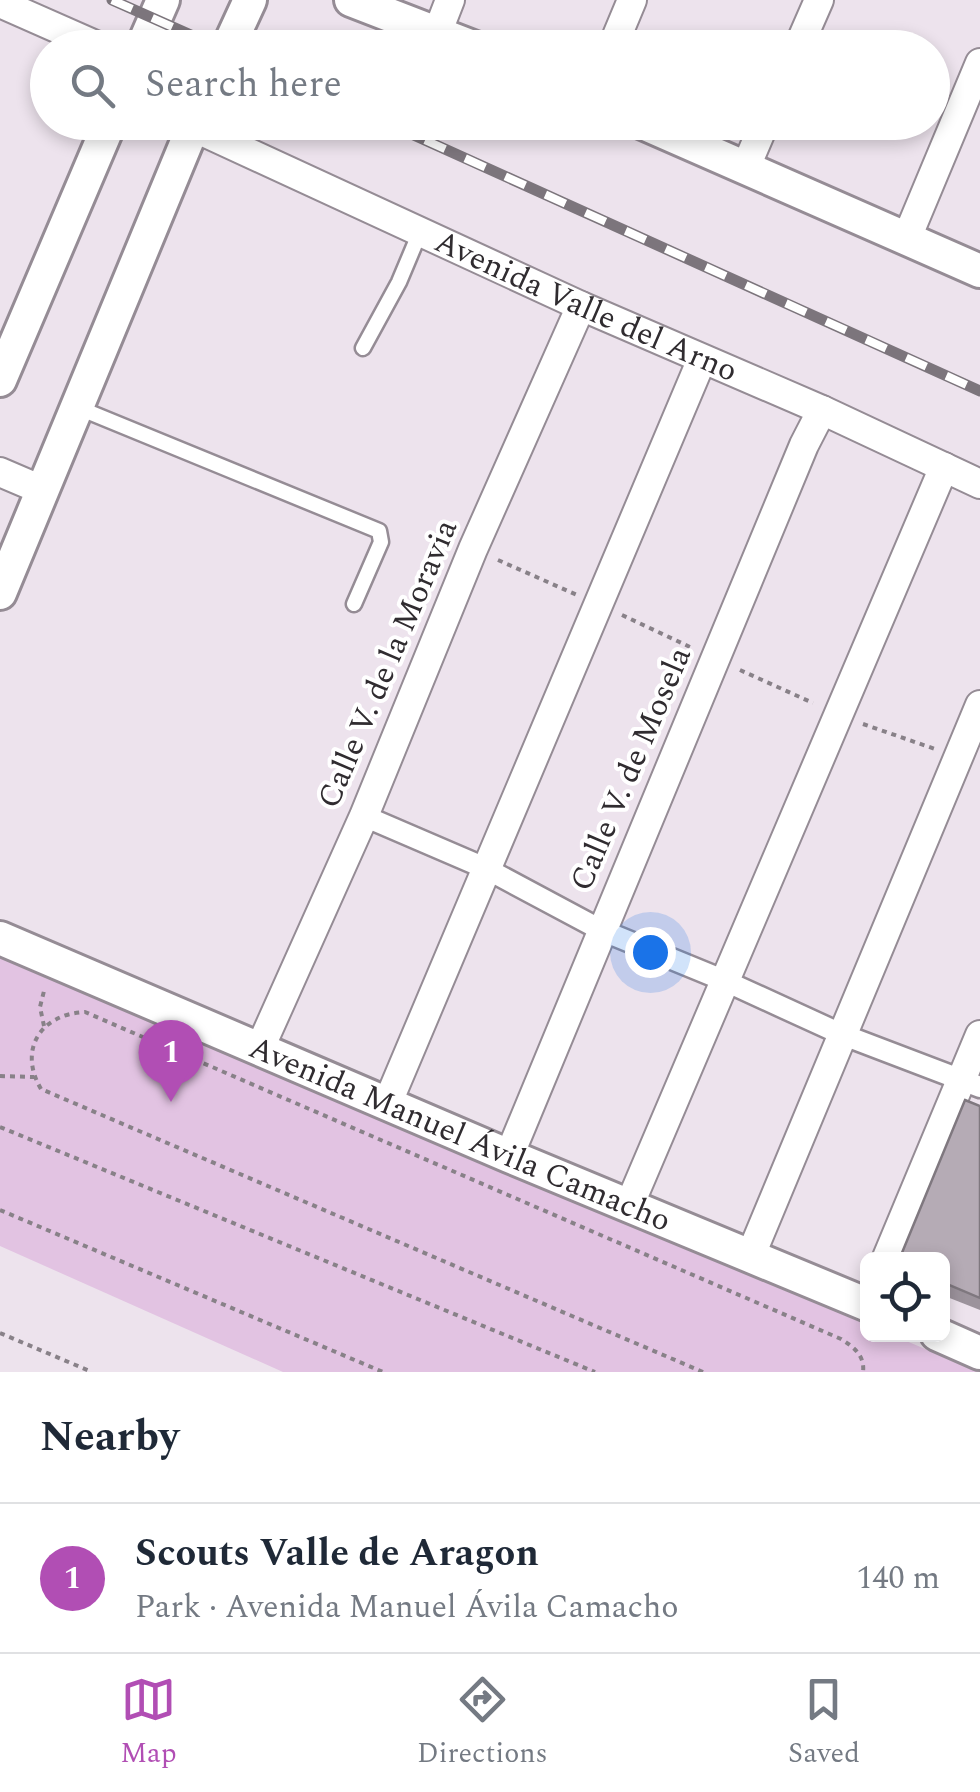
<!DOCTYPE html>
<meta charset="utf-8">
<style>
:root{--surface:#fff;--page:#f2f2f3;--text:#1f2937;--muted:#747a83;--line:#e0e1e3;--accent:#b14eb4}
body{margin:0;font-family:Spectral,serif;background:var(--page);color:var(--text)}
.controls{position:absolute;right:30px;bottom:30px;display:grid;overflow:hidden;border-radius:15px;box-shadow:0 5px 15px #0003}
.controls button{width:90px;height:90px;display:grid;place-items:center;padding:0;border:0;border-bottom:2px solid var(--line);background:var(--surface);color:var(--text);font:50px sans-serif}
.you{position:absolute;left:650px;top:952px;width:35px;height:35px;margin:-25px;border:8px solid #fff;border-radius:50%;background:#1a73e8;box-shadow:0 0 0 15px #1a73e833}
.badge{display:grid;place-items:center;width:65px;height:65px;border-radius:50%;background:var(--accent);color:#fff;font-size:32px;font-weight:700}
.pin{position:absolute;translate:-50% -82px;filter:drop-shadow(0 2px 5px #0008)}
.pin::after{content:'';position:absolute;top:52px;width:35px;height:30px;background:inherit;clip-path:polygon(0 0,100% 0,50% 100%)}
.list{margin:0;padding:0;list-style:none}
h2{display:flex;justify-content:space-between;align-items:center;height:130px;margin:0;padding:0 40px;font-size:42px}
h2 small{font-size:32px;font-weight:400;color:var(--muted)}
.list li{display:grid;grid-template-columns:65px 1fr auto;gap:30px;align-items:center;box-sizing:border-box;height:150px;padding:0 40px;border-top:2px solid var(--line)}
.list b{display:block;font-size:38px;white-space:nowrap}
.list p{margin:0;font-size:32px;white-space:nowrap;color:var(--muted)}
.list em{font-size:32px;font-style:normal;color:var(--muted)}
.icon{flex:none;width:55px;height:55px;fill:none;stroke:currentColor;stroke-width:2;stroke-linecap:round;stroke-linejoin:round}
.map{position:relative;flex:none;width:980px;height:1372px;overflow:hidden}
.search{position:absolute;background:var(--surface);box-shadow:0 5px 15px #0003;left:30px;right:30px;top:30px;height:110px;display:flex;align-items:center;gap:25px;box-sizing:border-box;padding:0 35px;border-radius:55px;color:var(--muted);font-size:38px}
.sheet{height:280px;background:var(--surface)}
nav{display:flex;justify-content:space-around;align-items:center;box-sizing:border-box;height:140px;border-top:2px solid var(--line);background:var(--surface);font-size:28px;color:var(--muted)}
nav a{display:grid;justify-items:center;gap:5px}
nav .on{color:var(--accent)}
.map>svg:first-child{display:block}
.green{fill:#e2c3e2}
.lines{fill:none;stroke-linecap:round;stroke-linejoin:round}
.service-casing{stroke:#958c95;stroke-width:19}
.pedestrian-casing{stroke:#958c95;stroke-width:25}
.minor-casing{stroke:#958c95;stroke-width:32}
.tertiary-casing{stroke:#958c95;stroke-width:38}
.path{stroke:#888188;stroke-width:4;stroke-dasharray:5 5;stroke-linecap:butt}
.service{stroke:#fff;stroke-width:14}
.pedestrian{stroke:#fff;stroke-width:20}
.minor{stroke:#fff;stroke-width:28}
.tertiary{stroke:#fff;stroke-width:32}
.rail-casing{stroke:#7c757c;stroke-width:11}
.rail{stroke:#fff;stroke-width:8;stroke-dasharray:22;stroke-linecap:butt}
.wall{fill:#9c939c}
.building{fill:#b5abb5;stroke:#7f787f;stroke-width:2.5}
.labels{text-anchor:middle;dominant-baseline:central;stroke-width:8;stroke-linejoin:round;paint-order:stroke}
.street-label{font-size:32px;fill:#302c30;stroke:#fff}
</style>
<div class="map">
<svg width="980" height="1372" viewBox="0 0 980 1372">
<rect width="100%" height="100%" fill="#ede3ed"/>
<path class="green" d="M0,958L867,1324L868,1334L892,1335L980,1372H283L0,1246Z"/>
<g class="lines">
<defs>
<path id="service" d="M363,348L399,282L420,232
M79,408L379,531L381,542L354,604"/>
<path id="pedestrian" d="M364,816L485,868L601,930L723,980L841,1034L980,1087"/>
<g id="minor">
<path d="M0,3L102,48"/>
<path d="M438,31L450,0"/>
<path d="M612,48L632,0"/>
<path d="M798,48L819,0"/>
<path id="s1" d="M193,127L581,306L822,410L980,484"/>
<path d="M745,169L765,122"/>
<path d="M906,240L980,63"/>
<path d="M0,472L42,490"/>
<path d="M260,1048L364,816L473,549L581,306"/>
<path d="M388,1102L702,359"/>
<path d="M509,1156L804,445L822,410"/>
<path d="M629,1206L944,467"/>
<path d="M750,1257L980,705"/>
<path d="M886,1260L980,1035"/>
</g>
<g id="tertiary">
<path d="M351,0L475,48"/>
<path d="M142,48L163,0"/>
<path d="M228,48L250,0"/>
<path d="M641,122L980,271"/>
<path d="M0,380L110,122"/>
<path d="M0,593L195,122"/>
<path id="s2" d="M0,938L509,1156L868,1305"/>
<path d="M937,1334L980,1353"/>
</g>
</defs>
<use href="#service" class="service-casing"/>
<use href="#pedestrian" class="pedestrian-casing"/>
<use href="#minor" class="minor-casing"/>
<use href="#tertiary" class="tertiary-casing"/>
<path class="path" d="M498,560L577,595
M622,615L690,647
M740,670L813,703
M863,724L935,749
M44,1026L40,1007L45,987
M0,1076L34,1077
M0,1127L595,1372
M0,1210L383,1372
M0,1333L92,1372
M703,1372L41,1089C18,1050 40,1014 85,1012L841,1339C854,1347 865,1356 863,1372"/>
<use href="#service" class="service"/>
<use href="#pedestrian" class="pedestrian"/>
<use href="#minor" class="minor"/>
<use href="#tertiary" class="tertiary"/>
<defs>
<path id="rail" d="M112,0L220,48
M385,122L980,391"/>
</defs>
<use href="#rail" class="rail-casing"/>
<use href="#rail" class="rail"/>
</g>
<path class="wall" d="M980,1106V1310L942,1295V1260Z"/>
<path class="building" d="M965,1100L980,1106V1298L942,1282V1260H899Z"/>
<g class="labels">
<g class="street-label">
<text stroke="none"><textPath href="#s1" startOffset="432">Avenida Valle del Arno</textPath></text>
<text transform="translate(388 664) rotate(-67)">Calle V. de la Moravia</text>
<text transform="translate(631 769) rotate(-67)">Calle V. de Mosela</text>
<text stroke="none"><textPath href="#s2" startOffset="500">Avenida Manuel Ávila Camacho</textPath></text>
</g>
</g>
</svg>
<div class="controls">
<button><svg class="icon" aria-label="locate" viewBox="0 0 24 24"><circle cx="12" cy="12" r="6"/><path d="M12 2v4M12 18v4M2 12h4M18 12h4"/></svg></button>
</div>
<div class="you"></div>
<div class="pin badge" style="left:171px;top:1102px">1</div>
<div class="search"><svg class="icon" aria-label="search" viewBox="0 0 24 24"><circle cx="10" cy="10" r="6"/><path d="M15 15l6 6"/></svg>Search here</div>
</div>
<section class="sheet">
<h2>Nearby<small></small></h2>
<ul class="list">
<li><span class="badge">1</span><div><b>Scouts Valle de Aragon</b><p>Park · Avenida Manuel Ávila Camacho</p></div><em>140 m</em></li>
</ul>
</section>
<nav>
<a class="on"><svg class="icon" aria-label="map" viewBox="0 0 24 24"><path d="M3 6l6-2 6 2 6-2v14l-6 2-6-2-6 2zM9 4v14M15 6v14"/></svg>Map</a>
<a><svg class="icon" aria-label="directions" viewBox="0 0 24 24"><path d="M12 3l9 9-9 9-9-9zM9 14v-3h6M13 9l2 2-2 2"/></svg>Directions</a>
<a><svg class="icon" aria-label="saved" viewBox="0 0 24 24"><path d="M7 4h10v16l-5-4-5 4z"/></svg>Saved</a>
</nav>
